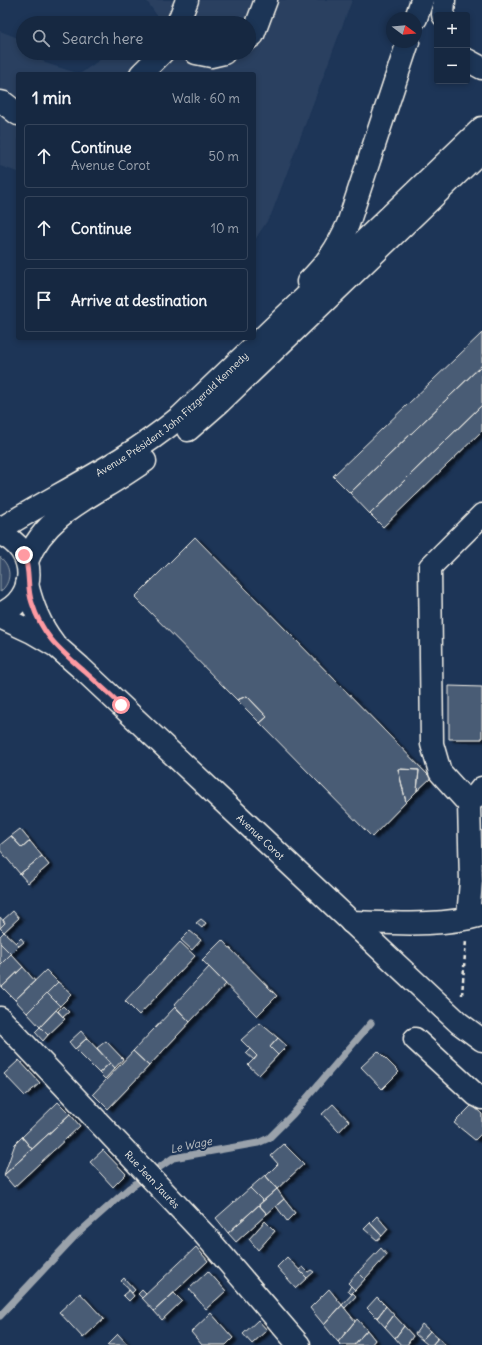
<!DOCTYPE html>
<meta charset="utf-8">
<style>
:root{--surface:#162841;--page:#1f3048;--text:#f1f3f6;--muted:#9ea6b1;--line:#35445a}
body{margin:0;font-family:Delius,sans-serif;background:var(--page);color:var(--text)}
.controls{position:absolute;right:12px;top:12px;display:grid;overflow:hidden;border-radius:4px;box-shadow:0 2px 6px #0003}
.controls button{width:36px;height:36px;display:grid;place-items:center;padding:0;border:0;border-bottom:1px solid var(--line);background:var(--surface);color:var(--text);font:20px sans-serif}
.compass{position:absolute;left:386px;top:12px;width:36px;height:36px;border-radius:50%;background:var(--surface);box-shadow:0 2px 6px #0003;rotate:106deg}
.stop{position:absolute;width:12px;height:12px;margin:-9px;border:3px solid #ff9aa2;border-radius:50%;background:#fff}
.stop.end{background:#ff9aa2;border-color:#fff;box-shadow:0 1px 4px #0008}
.list{margin:0;padding:0;list-style:none}
h2{display:flex;justify-content:space-between;align-items:center;height:52px;margin:0;padding:0 16px;font-size:17px}
h2 small{font-size:13px;font-weight:400;color:var(--muted)}
.list li{display:grid;grid-template-columns:26px 1fr auto;gap:12px;align-items:center;box-sizing:border-box;height:64px;margin:0 8px 8px;padding:0 8px;border:1px solid var(--line);border-radius:4px}
.list b{display:block;font-size:15px;white-space:nowrap}
.list p{margin:0;font-size:13px;white-space:nowrap;color:var(--muted)}
.list em{font-size:13px;font-style:normal;color:var(--muted)}
.icon{flex:none;width:22px;height:22px;fill:none;stroke:currentColor;stroke-width:2;stroke-linecap:round;stroke-linejoin:round}
.map{position:relative;flex:none;width:482px;height:1345px;overflow:hidden}
.search{position:absolute;background:var(--surface);box-shadow:0 2px 6px #0003;left:16px;top:16px;width:240px;height:44px;display:flex;align-items:center;gap:10px;box-sizing:border-box;padding:0 14px;border-radius:22px;color:var(--muted);font-size:15px}
.panel{position:absolute;background:var(--surface);box-shadow:0 2px 6px #0003;left:16px;top:72px;width:240px;height:268px;border-radius:4px}
.map>svg:first-child{display:block}
.built{fill:#2a4060}
.green{fill:#354a67;stroke:#949ea8}
.lines{fill:none;stroke-linecap:round;stroke-linejoin:round}
.stream{stroke:#9aa2ab;stroke-width:7}
.building{fill:#485b74;stroke:#f4f1e8;filter:url(#shadow)}
.minor-casing{stroke:#f4f1e8;stroke-width:25}
.major-casing{stroke:#f4f1e8;stroke-width:25}
.path{stroke:#f4f1e8;stroke-width:2.5;stroke-dasharray:4 3;stroke-linecap:butt}
.minor{stroke:#1d3557;stroke-width:22}
.major{stroke:#1d3557;stroke-width:22}
.route{stroke:#ff9aa2;stroke-width:5}
.labels{text-anchor:middle;dominant-baseline:central;stroke-width:4;stroke-linejoin:round;paint-order:stroke}
.street-label{font-size:10px;fill:#f4f1e8;stroke:#1d3557}
.water-label{font-size:11px;font-style:italic;fill:#c0c3c4;stroke:#1d3557}
</style>
<div class="map">
<svg width="482" height="1345" viewBox="0 0 482 1345">
<defs>
<filter id="shadow"><feDropShadow dx="4.5" dy="2.5" stdDeviation="1" flood-color="#0009"/></filter>
</defs>
<rect width="100%" height="100%" fill="#1d3557"/>
<filter id="ink" filterUnits="userSpaceOnUse"><feTurbulence type="fractalNoise" baseFrequency=".025" numOctaves="2"/><feDisplacementMap in="SourceGraphic" scale="8" xChannelSelector="R" yChannelSelector="G"/><feConvolveMatrix kernelMatrix="1 2 1 2 8 2 1 2 1" color-interpolation-filters="sRGB"/></filter>
<g filter="url(#ink)">
<path class="built" d="M146,0H352L271,215L254,241V74H18V172L0,166V31L23,40V53H37L45,63L80,74L109,53H249V23H150L158,17Z"/>
<path class="green" d="M0,557C12,567 12,582 0,592Z"/>
<g class="lines">
<path class="stream" d="M0,1316L75,1236L128,1189L173,1158L258,1143L269,1138L293,1114L371,1023"/>
</g>
<path class="building" d="M482,333V365L350,493L333,476Z
M482,365V405L370,514L350,493Z
M482,405V431L383,527L370,514Z
M195,537L431,778L417,791L419,770L398,769L406,802L372,837L260,723L267,717L247,696L237,700L135,597Z
M449,686L482,687V739H449Z
M247,696L267,717L260,723L237,700Z
M398,769L419,770L417,791L406,802Z
M20,829L30,841L22,848L11,836Z
M11,836L22,848L30,841L42,856L20,874L0,850V845Z
M42,856L49,865L28,883L20,874Z
M13,911L19,918L4,932L0,928L5,923L3,920Z
M0,917L5,923L0,928Z
M201,919L206,923L202,928L196,923Z
M190,931L201,940L192,950L181,940Z
M4,932L19,946L11,954L0,943V936Z
M21,938L24,942L19,946L16,943Z
M222,940L277,996L257,1016L202,960Z
M180,942L195,956L139,1015L125,1001Z
M0,943L11,954L0,965Z
M11,954L23,967L2,987L0,984V965Z
M23,967L35,981L15,1000L2,987Z
M209,967L226,984L190,1022L174,1005Z
M46,970L58,982L27,1013L15,1000Z
M58,982L72,994L60,1006L47,993Z
M47,993L60,1006L40,1027L27,1013Z
M63,1006L69,1012L63,1017L58,1011Z
M175,1007L190,1022L149,1066L133,1051Z
M56,1010L65,1019L48,1035L40,1027Z
M260,1023L278,1038L270,1047L278,1055L259,1075L248,1065L257,1056L241,1040Z
M40,1027L48,1035L43,1041L35,1032Z
M81,1031L87,1038L75,1049L69,1042Z
M87,1038L110,1063L99,1073L75,1049Z
M278,1038L287,1046L278,1055L270,1047Z
M106,1041L123,1059L115,1068L97,1048Z
M250,1049L257,1056L254,1060L246,1053Z
M133,1051L149,1066L108,1109L93,1094Z
M378,1051L399,1072L382,1089L361,1067Z
M19,1060L40,1083L25,1096L4,1074Z
M110,1063L115,1068L105,1079L99,1073Z
M58,1102L70,1114L32,1149L22,1137Z
M333,1104L349,1121L339,1132L322,1114Z
M472,1105L482,1114V1133L475,1140L454,1123Z
M70,1114L80,1126L14,1187L4,1175Z
M22,1137L32,1149L4,1175L15,1144Z
M284,1144L304,1164L277,1189L266,1176L278,1164L271,1156Z
M103,1150L126,1174L113,1187L90,1162Z
M265,1175L277,1189L263,1201L250,1188Z
M250,1188L263,1201L228,1233L216,1218Z
M277,1189L284,1199L267,1214L259,1205Z
M284,1199L295,1213L287,1221L276,1206Z
M259,1205L267,1214L236,1242L228,1233Z
M377,1216L388,1229L382,1236L370,1223Z
M265,1221L275,1231L258,1250L249,1239Z
M370,1223L382,1236L377,1240L364,1229Z
M196,1247L208,1261L154,1311L142,1298Z
M381,1248L387,1255L365,1279L358,1272Z
M287,1257L307,1278L296,1288L277,1267Z
M303,1267L308,1272L311,1270L314,1272L307,1278L299,1270Z
M208,1271L226,1291L206,1309L189,1289Z
M358,1272L365,1279L355,1290L348,1283Z
M124,1278L135,1290L132,1293L121,1281Z
M351,1286L355,1290L351,1294L348,1291Z
M329,1289L342,1305L324,1325L310,1308Z
M129,1290L134,1296L129,1301L123,1295Z
M142,1290L146,1294L142,1298L138,1294Z
M80,1293L104,1319L83,1338L59,1312Z
M174,1293L182,1301L162,1320L154,1311Z
M353,1293L356,1296L345,1308L342,1305Z
M377,1297L386,1306L377,1318L367,1308Z
M342,1305L355,1321L338,1342L324,1325Z
M386,1306L394,1315L385,1327L377,1318Z
M211,1313L233,1338L226,1345H202L191,1332Z
M394,1315L404,1326L395,1338L385,1327Z
M357,1319L367,1330L354,1345H341L338,1342Z
M258,1320L267,1330L252,1344L243,1334Z
M422,1324L430,1331L422,1340L415,1334Z
M404,1326L413,1336L407,1345H401L395,1338Z
M367,1330L375,1340L371,1345H354Z
M430,1331L438,1338L432,1345H428L422,1340Z
M118,1334L128,1345H107Z
M438,1338L446,1345H432Z"/>
<g class="lines">
<defs>
<g id="minor">
<path d="M443,15L444,0"/>
<path d="M416,18L422,0"/>
<path d="M178,23L187,0"/>
<path d="M249,38L253,35L266,0"/>
<path d="M196,53L211,56L224,53"/>
<path d="M467,60L482,68"/>
<path d="M141,74L162,53"/>
<path d="M0,102L4,103L18,114"/>
<path d="M308,282C327,263 337,249 348,224L408,42"/>
<path d="M27,584C32,605 39,624 53,642"/>
<path id="s1" d="M0,617L32,632L56,646L80,667L459,1023L482,1040"/>
<path d="M469,804L482,788"/>
<path d="M468,918L471,881L469,804L440,772L432,744L430,567L482,515"/>
<path d="M351,922C395,923 440,927 482,915"/>
<path id="s2" d="M0,1018L204,1234L299,1345"/>
<path d="M415,1039L476,1095L482,1098"/>
</g>
<g id="major">
<path d="M188,430L220,402L482,150"/>
<path id="s3" d="M0,528L7,525C65,490 128,460 180,417L482,128"/>
<path d="M0,534C38,549 38,599 0,614"/>
<path d="M27,561C42,522 77,503 111,483C123,476 134,468 145,461"/>
</g>
</defs>
<use href="#minor" class="minor-casing"/>
<use href="#major" class="major-casing"/>
<path class="path" d="M462,995L466,940"/>
<use href="#minor" class="minor"/>
<use href="#major" class="major"/>
</g>
</g>
<g class="lines" filter="url(#ink)">
<path class="route" d="M24,555C31,572 26,586 32,603C42,635 59,649 83,670C96,682 109,693 121,705"/>
</g>
<g class="labels">
<g class="street-label">
<text stroke="none"><textPath href="#s3" startOffset="207">Avenue Président John Fitzgerald Kennedy</textPath></text>
<text stroke="none"><textPath href="#s1" startOffset="343">Avenue Corot</textPath></text>
<text stroke="none"><textPath href="#s2" startOffset="222">Rue Jean Jaurès</textPath></text>
</g>
<g class="water-label">
<text transform="translate(191 1145) rotate(-12)">Le Wage</text>
</g>
</g>
</svg>
<div class="controls">
<button>+</button>
<button>−</button>
</div>
<svg class="compass" viewBox="-18 -18 36 36"><path d="M0-13l5 13h-10z" fill="#e53935"/><path d="M0 13l5-13h-10z" fill="#9ea6b1"/></svg>
<div class="stop" style="left:121px;top:705px"></div>
<div class="stop end" style="left:24px;top:555px"></div>
<div class="search"><svg class="icon" aria-label="search" viewBox="0 0 24 24"><circle cx="10" cy="10" r="6"/><path d="M15 15l6 6"/></svg>Search here</div>
<section class="panel">
<h2>1 min<small>Walk · 60 m</small></h2>
<ul class="list">
<li><svg class="icon" aria-label="ahead" viewBox="0 0 24 24"><path d="M12 20V5M6 11l6-6 6 6"/></svg><div><b>Continue</b><p>Avenue Corot</p></div><em>50 m</em></li>
<li><svg class="icon" aria-label="ahead" viewBox="0 0 24 24"><path d="M12 20V5M6 11l6-6 6 6"/></svg><div><b>Continue</b></div><em>10 m</em></li>
<li><svg class="icon" aria-label="arrive" viewBox="0 0 24 24"><path d="M6 21V4h12l-3 4 3 4H6"/></svg><div><b>Arrive at destination</b></div></li>
</ul>
</section>
</div>
